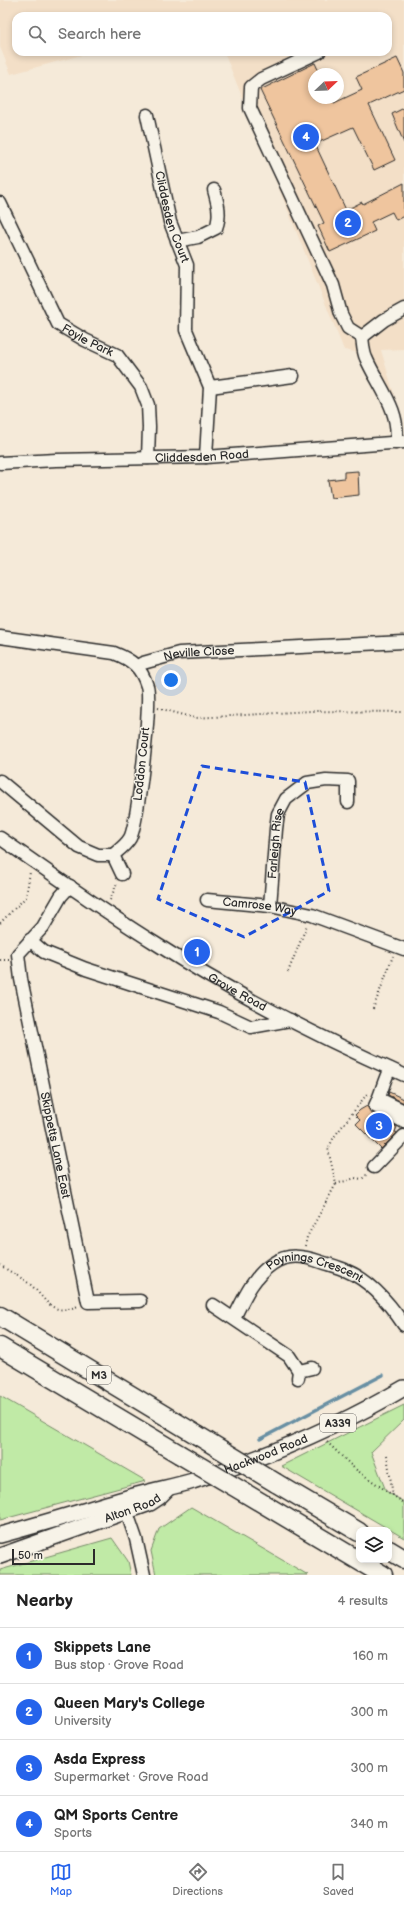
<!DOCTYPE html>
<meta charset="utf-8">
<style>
:root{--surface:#fff;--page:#f2f2f2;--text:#222;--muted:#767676;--line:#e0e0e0;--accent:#2563eb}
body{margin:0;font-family:"Balsamiq Sans",sans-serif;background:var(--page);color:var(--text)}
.controls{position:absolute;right:12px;bottom:12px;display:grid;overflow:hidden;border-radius:8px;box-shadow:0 2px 6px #0003}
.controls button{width:36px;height:36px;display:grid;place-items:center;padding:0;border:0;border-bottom:1px solid var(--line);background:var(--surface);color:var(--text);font:20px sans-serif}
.compass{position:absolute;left:308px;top:68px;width:36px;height:36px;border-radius:50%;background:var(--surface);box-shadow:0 2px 6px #0003;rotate:67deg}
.scale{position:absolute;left:12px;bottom:10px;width:83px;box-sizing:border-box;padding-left:4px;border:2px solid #2b2b2b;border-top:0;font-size:11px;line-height:14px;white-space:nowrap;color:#2b2b2b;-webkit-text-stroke:3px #f7f3e8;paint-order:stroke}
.you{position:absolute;left:171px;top:680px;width:14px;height:14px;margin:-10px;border:3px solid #fff;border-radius:50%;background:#1a73e8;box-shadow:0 0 0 6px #1a73e833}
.badge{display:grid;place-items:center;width:26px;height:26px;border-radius:50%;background:var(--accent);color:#fff;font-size:13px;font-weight:700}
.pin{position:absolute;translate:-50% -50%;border:2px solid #fff;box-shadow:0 1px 4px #0006}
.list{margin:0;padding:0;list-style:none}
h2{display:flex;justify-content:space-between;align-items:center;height:52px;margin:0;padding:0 16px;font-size:17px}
h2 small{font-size:13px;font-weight:400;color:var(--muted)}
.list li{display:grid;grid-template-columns:26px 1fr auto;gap:12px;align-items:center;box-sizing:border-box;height:56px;padding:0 16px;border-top:1px solid var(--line)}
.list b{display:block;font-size:15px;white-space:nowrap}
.list p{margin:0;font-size:13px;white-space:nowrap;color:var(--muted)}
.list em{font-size:13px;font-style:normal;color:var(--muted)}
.icon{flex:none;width:22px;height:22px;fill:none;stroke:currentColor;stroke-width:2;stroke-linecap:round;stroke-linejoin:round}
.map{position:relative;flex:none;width:404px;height:1575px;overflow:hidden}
.search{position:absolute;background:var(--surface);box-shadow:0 2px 6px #0003;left:12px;right:12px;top:12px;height:44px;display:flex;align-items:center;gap:10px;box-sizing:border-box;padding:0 14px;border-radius:12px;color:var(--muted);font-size:15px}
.sheet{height:276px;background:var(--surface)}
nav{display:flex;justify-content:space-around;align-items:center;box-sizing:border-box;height:56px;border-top:1px solid var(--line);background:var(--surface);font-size:11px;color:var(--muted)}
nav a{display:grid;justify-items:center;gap:2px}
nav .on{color:var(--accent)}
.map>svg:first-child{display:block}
.built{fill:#f3dfc7;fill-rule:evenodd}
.green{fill:#c0eaa6;stroke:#768a68}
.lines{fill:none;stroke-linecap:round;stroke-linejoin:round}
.stream{stroke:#688fa3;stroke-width:3.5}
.building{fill:#efc59e;stroke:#2b2b2b}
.minor-casing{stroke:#2b2b2b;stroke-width:15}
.major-casing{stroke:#2b2b2b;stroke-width:18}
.highway-casing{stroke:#2b2b2b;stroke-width:21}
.path{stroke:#2b2b2b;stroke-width:2;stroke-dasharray:1 3;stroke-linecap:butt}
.minor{stroke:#f7f3e8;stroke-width:12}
.major{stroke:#f7f3e8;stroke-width:15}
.highway{stroke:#f7f3e8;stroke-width:18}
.highway-bridge-casing{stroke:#2b2b2b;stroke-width:21;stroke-linecap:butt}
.highway-bridge{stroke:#f7f3e8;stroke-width:18}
.marked{fill:none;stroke:#1d4ed8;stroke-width:3;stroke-dasharray:8 5;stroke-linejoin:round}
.labels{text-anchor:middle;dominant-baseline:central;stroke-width:3;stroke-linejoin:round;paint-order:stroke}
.shield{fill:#f7f3e8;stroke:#686764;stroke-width:1}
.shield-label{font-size:11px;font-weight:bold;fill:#2b2b2b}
.street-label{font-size:12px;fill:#2b2b2b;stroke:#f7f3e8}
</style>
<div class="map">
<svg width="404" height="1575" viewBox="0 0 404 1575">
<rect width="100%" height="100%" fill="#f5ead9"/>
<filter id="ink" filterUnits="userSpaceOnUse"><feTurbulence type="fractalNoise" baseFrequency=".025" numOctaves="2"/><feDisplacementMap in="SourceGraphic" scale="8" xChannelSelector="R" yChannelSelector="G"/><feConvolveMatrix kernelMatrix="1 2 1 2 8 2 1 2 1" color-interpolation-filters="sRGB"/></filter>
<g filter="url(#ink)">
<path class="built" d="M0,0H404V349L381,350L404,428H397L355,352L344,350L224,52H388V16H16V52H93L11,74L0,47ZM314,74H338V98H314Z"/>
<path class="green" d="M0,1396L146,1481L0,1520Z
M404,1405V1420L371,1452L386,1491L404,1502V1538L281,1466Z
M191,1507L308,1575H156L151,1551L159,1529Z
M112,1538L128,1561L131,1575H0V1570Z"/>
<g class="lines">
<path class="stream" d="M260,1439L383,1375"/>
</g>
<path class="building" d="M397,58L404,73V89L369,105L395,160L374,170L353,127L315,144L346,210L362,202L363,204L404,183V216L396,220L392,212L371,222L375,231L330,252L318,226L324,223L260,90L315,63L320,74H314V98H331L334,103L362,90L356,77Z
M404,108V143L392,114Z
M358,471L359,495L331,498L328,480L344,478V472Z
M389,1092L404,1099V1103L388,1095Z
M367,1106L371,1113L397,1127L395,1132L397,1133L381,1149L356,1124L360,1120L355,1115L360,1110Z"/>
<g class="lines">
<defs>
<g id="minor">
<path d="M319,52L261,79L251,87L250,108L333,285L341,314L348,328L362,337C363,343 363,352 366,358C378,386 401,410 396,443"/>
<path id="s1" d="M147,115L170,222L187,265L186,330L210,387L206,457"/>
<path id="s2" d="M0,203L58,324L85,340L117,355L141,387L148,405L149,427L148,458"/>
<path d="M177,241L198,237L216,228C221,215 218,204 214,190"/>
<path d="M362,337L384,320L404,309"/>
<path d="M210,387L293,376"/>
<path id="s3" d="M0,463L56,460L206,457L404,442"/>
<path d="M0,637L114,653C132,660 141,667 147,686C152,700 138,824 130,838C126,845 119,850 113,855"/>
<path id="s4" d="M138,666L143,663L179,653L404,642"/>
<path d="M0,781L79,847L98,855H113"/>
<path id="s5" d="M0,838C52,874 104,912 158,945C236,995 319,1037 404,1075"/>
<path d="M113,855L122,874"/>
<path id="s6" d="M70,886L61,896L43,927L18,954L21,979L88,1302L140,1301"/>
<path id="s7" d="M207,900L270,906L312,915L404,949"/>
<path id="s8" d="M270,906L276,829L278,814L286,799L307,783L326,780L348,781V802"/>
<path d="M30,940L44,952L86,969L219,1012L251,1027L290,1020"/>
<path d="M390,1069C383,1081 382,1093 375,1106L404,1122"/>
<path d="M379,1099L404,1111"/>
<path d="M374,1167L404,1136"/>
<path d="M213,1305L289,1356L299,1371"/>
<path id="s9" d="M234,1318C244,1298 253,1277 272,1264C288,1253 304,1256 321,1262C330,1265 339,1267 347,1271C371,1281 390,1304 404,1325"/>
<path d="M298,1378L299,1371L312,1368"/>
<path d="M124,1504L136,1539L144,1575"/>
</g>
<g id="major">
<path id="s10" d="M0,1535C45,1523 89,1509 134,1496C154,1490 173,1487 193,1481C266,1457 338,1427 404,1388"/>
<path id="s11" d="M0,1556L150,1503L159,1497L167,1489"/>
</g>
<path id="highway" d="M0,1316L197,1435
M0,1347L179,1454
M276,1483L359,1532
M245,1493L383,1575
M389,1550L404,1559"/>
</defs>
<use href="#minor" class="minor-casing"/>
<use href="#major" class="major-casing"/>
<use href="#highway" class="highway-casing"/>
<path class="path" d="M158,708L195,718L311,711L404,712
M110,900L117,883
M0,923L26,897L30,872
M0,960H9
M288,972L307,925
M373,1009L393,956
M336,1184L355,1178L362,1179L366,1175
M305,1246L307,1237L336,1184L328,1149L334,1137L367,1094
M0,1265C10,1272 23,1278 32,1286C49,1303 52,1316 78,1306
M327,1442L355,1469L404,1503
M387,1455L393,1496"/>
<use href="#minor" class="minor"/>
<use href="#major" class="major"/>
<use href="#highway" class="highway"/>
<defs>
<path id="highway-bridge" d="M197,1435L276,1483
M179,1454L245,1493"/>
</defs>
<use href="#highway-bridge" class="highway-bridge-casing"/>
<use href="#highway-bridge" class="highway-bridge"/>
</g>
</g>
<path class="marked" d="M202,766L305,782L329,891L244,937L158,899Z"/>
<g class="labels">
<g class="shield">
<rect x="87" y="1366" width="24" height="18" rx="3"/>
<rect x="320" y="1414" width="36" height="18" rx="3"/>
</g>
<g class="shield-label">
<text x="99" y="1375">M3</text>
<text x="338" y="1423">A339</text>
</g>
<g class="street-label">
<text stroke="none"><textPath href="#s1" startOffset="105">Cliddesden Court</textPath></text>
<text stroke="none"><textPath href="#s2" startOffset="168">Foyle Park</textPath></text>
<text stroke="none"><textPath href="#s3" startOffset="202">Cliddesden Road</textPath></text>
<text stroke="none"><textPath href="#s4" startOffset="63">Neville Close</textPath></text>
<text transform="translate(142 764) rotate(-84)">Loddon Court</text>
<text stroke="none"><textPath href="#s8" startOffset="63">Farleigh Rise</textPath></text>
<text stroke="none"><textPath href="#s7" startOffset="53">Camrose Way</textPath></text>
<text stroke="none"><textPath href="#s5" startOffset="283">Grove Road</textPath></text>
<text stroke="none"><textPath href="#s6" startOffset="281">Skippetts Lane East</textPath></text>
<text stroke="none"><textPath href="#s9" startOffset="112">Poynings Crescent</textPath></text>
<text stroke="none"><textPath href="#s10" startOffset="278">Hackwood Road</textPath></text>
<text stroke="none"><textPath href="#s11" startOffset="141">Alton Road</textPath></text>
</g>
</g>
</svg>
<div class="controls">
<button><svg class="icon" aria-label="layers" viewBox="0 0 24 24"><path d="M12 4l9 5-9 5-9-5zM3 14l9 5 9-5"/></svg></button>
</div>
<svg class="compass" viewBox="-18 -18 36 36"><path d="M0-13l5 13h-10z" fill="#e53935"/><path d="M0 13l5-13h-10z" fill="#767676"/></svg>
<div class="scale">50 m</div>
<div class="you"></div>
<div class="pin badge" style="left:197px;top:952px">1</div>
<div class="pin badge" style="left:348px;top:223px">2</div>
<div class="pin badge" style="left:379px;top:1126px">3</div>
<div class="pin badge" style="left:306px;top:137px">4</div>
<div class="search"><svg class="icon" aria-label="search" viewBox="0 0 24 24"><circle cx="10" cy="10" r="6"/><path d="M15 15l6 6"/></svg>Search here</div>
</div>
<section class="sheet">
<h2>Nearby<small>4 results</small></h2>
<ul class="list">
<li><span class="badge">1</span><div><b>Skippets Lane</b><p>Bus stop · Grove Road</p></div><em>160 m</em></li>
<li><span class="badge">2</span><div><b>Queen Mary's College</b><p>University</p></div><em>300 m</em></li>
<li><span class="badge">3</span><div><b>Asda Express</b><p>Supermarket · Grove Road</p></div><em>300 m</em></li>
<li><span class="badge">4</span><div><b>QM Sports Centre</b><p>Sports</p></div><em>340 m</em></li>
</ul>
</section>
<nav>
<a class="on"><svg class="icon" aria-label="map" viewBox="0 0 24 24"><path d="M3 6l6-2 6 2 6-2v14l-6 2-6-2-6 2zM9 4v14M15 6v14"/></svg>Map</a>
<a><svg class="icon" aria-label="directions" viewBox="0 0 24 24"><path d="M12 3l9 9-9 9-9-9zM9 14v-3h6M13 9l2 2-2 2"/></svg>Directions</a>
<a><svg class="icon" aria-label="saved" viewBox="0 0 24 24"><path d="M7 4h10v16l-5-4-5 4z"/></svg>Saved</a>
</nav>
